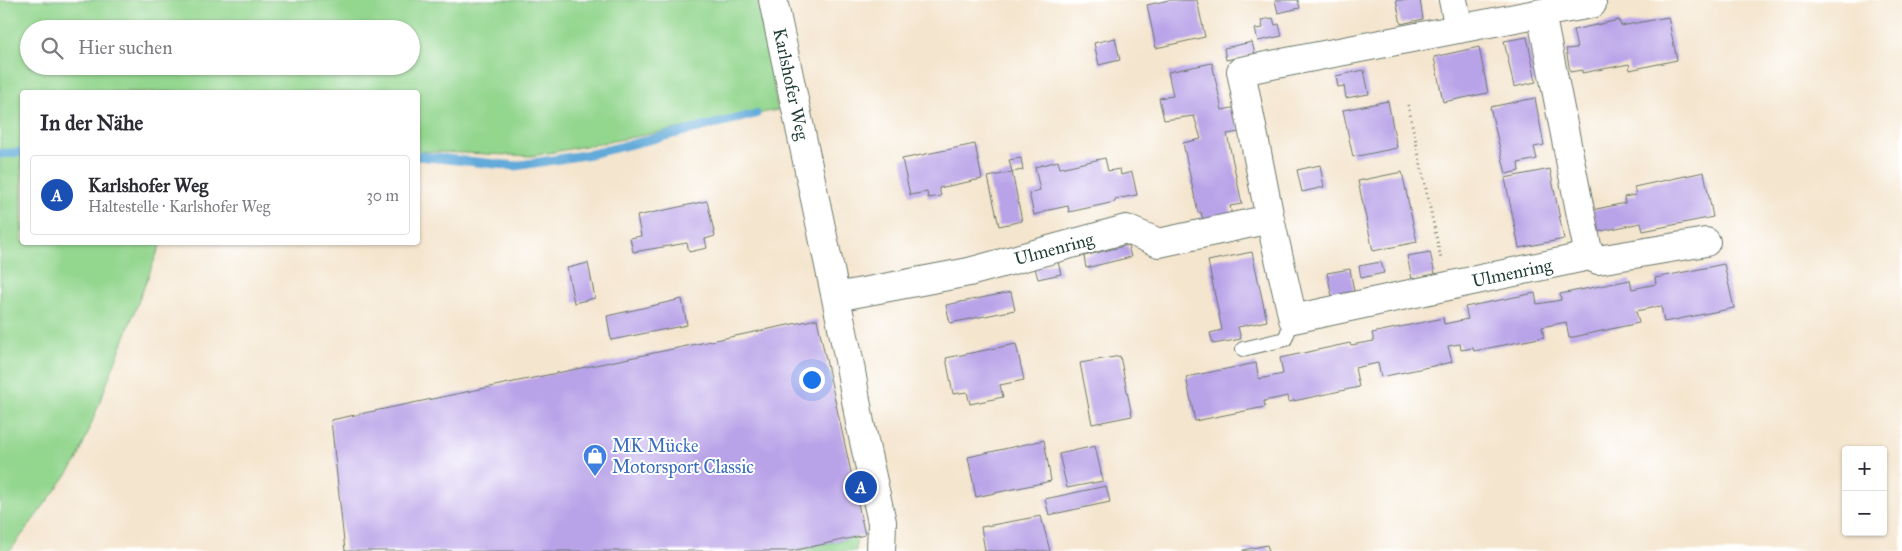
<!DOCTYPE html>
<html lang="de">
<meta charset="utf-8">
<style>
:root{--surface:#fff;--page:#f2f2f3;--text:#2b2b33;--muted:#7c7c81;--line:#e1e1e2;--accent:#1f6fb2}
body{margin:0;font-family:"IM FELL Great Primer",serif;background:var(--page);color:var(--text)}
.controls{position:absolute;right:15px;bottom:15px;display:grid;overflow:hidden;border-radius:5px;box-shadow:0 1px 4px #0004}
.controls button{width:45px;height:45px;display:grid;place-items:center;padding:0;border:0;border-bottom:1px solid var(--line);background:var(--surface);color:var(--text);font:25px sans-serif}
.you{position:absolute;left:811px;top:379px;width:18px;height:18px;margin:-12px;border:4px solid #fff;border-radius:50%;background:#1a73e8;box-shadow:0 0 0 8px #1a73e833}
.badge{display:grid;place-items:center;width:32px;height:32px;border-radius:50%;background:var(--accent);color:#fff;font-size:16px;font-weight:700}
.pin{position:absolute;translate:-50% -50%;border:2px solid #fff;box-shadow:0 1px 5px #0006}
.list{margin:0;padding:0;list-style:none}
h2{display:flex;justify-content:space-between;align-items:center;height:65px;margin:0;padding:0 20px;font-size:21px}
h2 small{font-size:16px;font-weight:400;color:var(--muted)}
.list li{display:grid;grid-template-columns:32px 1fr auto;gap:15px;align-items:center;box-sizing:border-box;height:80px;margin:0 10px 10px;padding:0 10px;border:1px solid var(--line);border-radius:5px}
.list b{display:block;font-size:19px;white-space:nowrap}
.list p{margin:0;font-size:16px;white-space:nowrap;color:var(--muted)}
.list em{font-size:16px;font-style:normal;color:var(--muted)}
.icon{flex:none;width:28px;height:28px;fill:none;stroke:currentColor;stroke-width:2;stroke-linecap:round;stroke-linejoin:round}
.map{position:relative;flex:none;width:1902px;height:551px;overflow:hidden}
.search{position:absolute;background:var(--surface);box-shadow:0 1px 4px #0004;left:20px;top:20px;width:400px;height:55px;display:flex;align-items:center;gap:12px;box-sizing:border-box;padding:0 18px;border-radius:28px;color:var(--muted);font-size:19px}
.panel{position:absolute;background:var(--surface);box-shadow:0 1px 4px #0004;left:20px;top:90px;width:400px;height:155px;border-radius:5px}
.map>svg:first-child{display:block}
.green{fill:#93d68e;stroke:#598a61;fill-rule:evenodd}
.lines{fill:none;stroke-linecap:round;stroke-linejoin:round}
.stream{stroke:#62aad9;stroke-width:9}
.building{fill:#b9a3e8}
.lane-casing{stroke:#6a786a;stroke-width:16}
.street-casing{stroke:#6a786a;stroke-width:30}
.path{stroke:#6a786a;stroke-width:3;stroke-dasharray:1 4;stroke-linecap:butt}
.lane{stroke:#fff;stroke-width:14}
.street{stroke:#fff;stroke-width:28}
.labels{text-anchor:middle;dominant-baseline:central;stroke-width:4;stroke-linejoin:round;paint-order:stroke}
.street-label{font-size:18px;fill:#1f3d34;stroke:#fff}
.shop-label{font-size:18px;fill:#366cbe;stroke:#fff;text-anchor:start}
</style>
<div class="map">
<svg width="1902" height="551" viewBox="0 0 1902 551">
<rect width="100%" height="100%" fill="#fff"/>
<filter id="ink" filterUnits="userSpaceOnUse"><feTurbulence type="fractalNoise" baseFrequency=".02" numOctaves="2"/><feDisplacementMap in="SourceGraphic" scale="10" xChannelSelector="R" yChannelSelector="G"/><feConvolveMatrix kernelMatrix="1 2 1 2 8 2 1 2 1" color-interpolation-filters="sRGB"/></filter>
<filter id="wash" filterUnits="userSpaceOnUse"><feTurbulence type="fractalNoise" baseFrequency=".0096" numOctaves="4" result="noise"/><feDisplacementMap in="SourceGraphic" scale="20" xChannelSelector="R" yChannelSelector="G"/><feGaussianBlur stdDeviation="1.12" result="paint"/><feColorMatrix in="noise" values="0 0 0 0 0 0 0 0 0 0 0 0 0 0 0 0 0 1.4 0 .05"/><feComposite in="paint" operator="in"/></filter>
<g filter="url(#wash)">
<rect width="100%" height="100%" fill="#f4e5ce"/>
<path class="green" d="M0,0H757L778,110L532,156L418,151V92H22V242L161,243L77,461L10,551H0ZM29,29H411V66H29Z
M856,537V551H792Z"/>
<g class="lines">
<path class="stream" d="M0,154L22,152
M418,156L515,166L591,154L756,114"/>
</g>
<g id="blocks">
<path class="building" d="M1169,0H1197L1205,37L1156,48L1147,5Z
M1275,0H1298L1300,8L1278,13Z
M1396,0H1420L1423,19L1401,24Z
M1668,17L1677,60L1630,70L1629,64L1582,73V70L1570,72L1566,49L1577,48L1573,30L1619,20L1621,26Z
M1273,18L1275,25L1279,24L1282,36L1258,41L1255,29L1263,28L1261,20Z
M1527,37L1536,82L1514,87L1504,41Z
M1115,38L1120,60L1099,65L1094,43Z
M1252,42L1255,54L1226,60L1224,48Z
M1479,47L1488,93L1443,102L1434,57Z
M1212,63L1222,110L1237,107L1239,132L1227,134L1242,204L1230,206L1232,217L1203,223L1201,212L1198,213L1183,143L1201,139L1194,116L1164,120L1159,98L1173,96L1168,72Z
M1364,70L1369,94L1346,98L1344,86L1338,87L1336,76Z
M1535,98L1544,145L1534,147L1537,159L1518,163L1519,171L1506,174L1490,107Z
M1388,101L1397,148L1353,157L1343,110Z
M975,144L982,179L939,188L941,196L928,198L927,192L910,195L902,159Z
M1021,158L1023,170L1012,172L1022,221L999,226L988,177L1012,172L1009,160Z
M1105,158L1108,171L1120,169L1121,175L1132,172L1137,195L1115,199V202L1069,212L1068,206L1044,211L1045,212L1034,215L1029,193L1040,190L1035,167L1058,161L1060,168Z
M1320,165L1324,187L1302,192L1297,170Z
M1550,169L1564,239L1519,248L1505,178Z
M1402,172L1417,242L1373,251L1358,181Z
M1704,172L1713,217L1643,231L1641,223L1596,232L1592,210L1625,203L1624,197L1636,195L1634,187Z
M707,201L715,236L705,239L707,248L689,252L687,243L633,252L630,238L641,236L637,216Z
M1128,245L1131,257L1086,268L1084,256Z
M1252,252L1267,321L1238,327L1241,339L1213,344L1210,333L1222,330L1208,261Z
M1430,252L1435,274L1412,279L1407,256Z
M1058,262L1061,274L1038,279L1035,268Z
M1381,262L1384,273L1361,278L1359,266Z
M588,263L595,298L574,303L567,268Z
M1724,264L1734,308L1664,322L1661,306L1636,311L1639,323L1569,338L1566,322L1542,327L1544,337L1474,351L1473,348L1461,350L1460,344L1448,346L1452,362L1381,377L1378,363L1355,368L1359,387L1289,402L1288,396L1264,401L1265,407L1195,421L1186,377L1256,363L1259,379L1283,374L1280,358L1350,343L1351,345L1374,341L1372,333L1443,318L1444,324L1468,319L1465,307L1535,293L1537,304L1561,300L1560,294L1630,280L1632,289L1656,284L1655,278Z
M1350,269L1354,291L1332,296L1327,273Z
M1011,292L1015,310L950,323L946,305Z
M682,299L687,325L611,340L607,316Z
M817,319L865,535L792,551H345L331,420Z
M1016,344L1024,380L1000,385L1003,397L970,404L967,392L953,394L946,358Z
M1120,356L1132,416L1092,424L1080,363Z
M1044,440L1051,481L976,497L968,457Z
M1095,446L1103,481L1067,488L1059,454Z
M1106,486L1110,502L1049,515L1045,499Z
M1041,516L1050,551H985L981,527Z
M1267,545L1269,551H1243V550Z"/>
</g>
</g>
<g filter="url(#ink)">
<use href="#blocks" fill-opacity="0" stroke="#6a786a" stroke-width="1"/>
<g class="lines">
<defs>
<path id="lane" d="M1243,349L1285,339L1293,319"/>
<path id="street" d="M773,0L849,360L860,423L882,522L881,551
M1453,0L1459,29
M1541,13L1589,256L1293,319L1270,219L1241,71Z
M1541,13L1592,4L1591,0
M1589,256L1598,260L1706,242
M836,297L969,272L1126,229L1159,243L1270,219"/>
</defs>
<use href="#lane" class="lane-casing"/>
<use href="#street" class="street-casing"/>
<path class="path" d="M1408,105L1441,259"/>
<use href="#lane" class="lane"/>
<use href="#street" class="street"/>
</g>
</g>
<defs>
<symbol id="shop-pin" viewBox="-11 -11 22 30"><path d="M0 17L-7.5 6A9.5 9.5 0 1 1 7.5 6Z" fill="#3f7fe0" stroke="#fff"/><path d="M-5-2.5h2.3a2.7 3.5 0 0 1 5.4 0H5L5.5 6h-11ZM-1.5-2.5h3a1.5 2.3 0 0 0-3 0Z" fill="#fff"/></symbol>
</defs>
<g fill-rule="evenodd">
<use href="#shop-pin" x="581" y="442" width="28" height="38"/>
</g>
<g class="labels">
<g class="street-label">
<text transform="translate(791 84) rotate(78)">Karlshofer Weg</text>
<text transform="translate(1054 249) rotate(-15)">Ulmenring</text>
<text transform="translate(1512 273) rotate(-12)">Ulmenring</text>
</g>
<g class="shop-label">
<text x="612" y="446">MK Mücke<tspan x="612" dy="21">Motorsport Classic</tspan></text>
</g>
</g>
</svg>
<div class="controls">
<button>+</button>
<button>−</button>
</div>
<div class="you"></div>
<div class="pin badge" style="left:861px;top:487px;background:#1a4fb4">A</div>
<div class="search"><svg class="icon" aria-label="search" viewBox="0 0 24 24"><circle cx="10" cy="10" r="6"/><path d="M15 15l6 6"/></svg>Hier suchen</div>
<section class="panel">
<h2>In der Nähe<small></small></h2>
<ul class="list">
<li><span class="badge" style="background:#1a4fb4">A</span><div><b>Karlshofer Weg</b><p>Haltestelle · Karlshofer Weg</p></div><em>30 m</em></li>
</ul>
</section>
</div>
